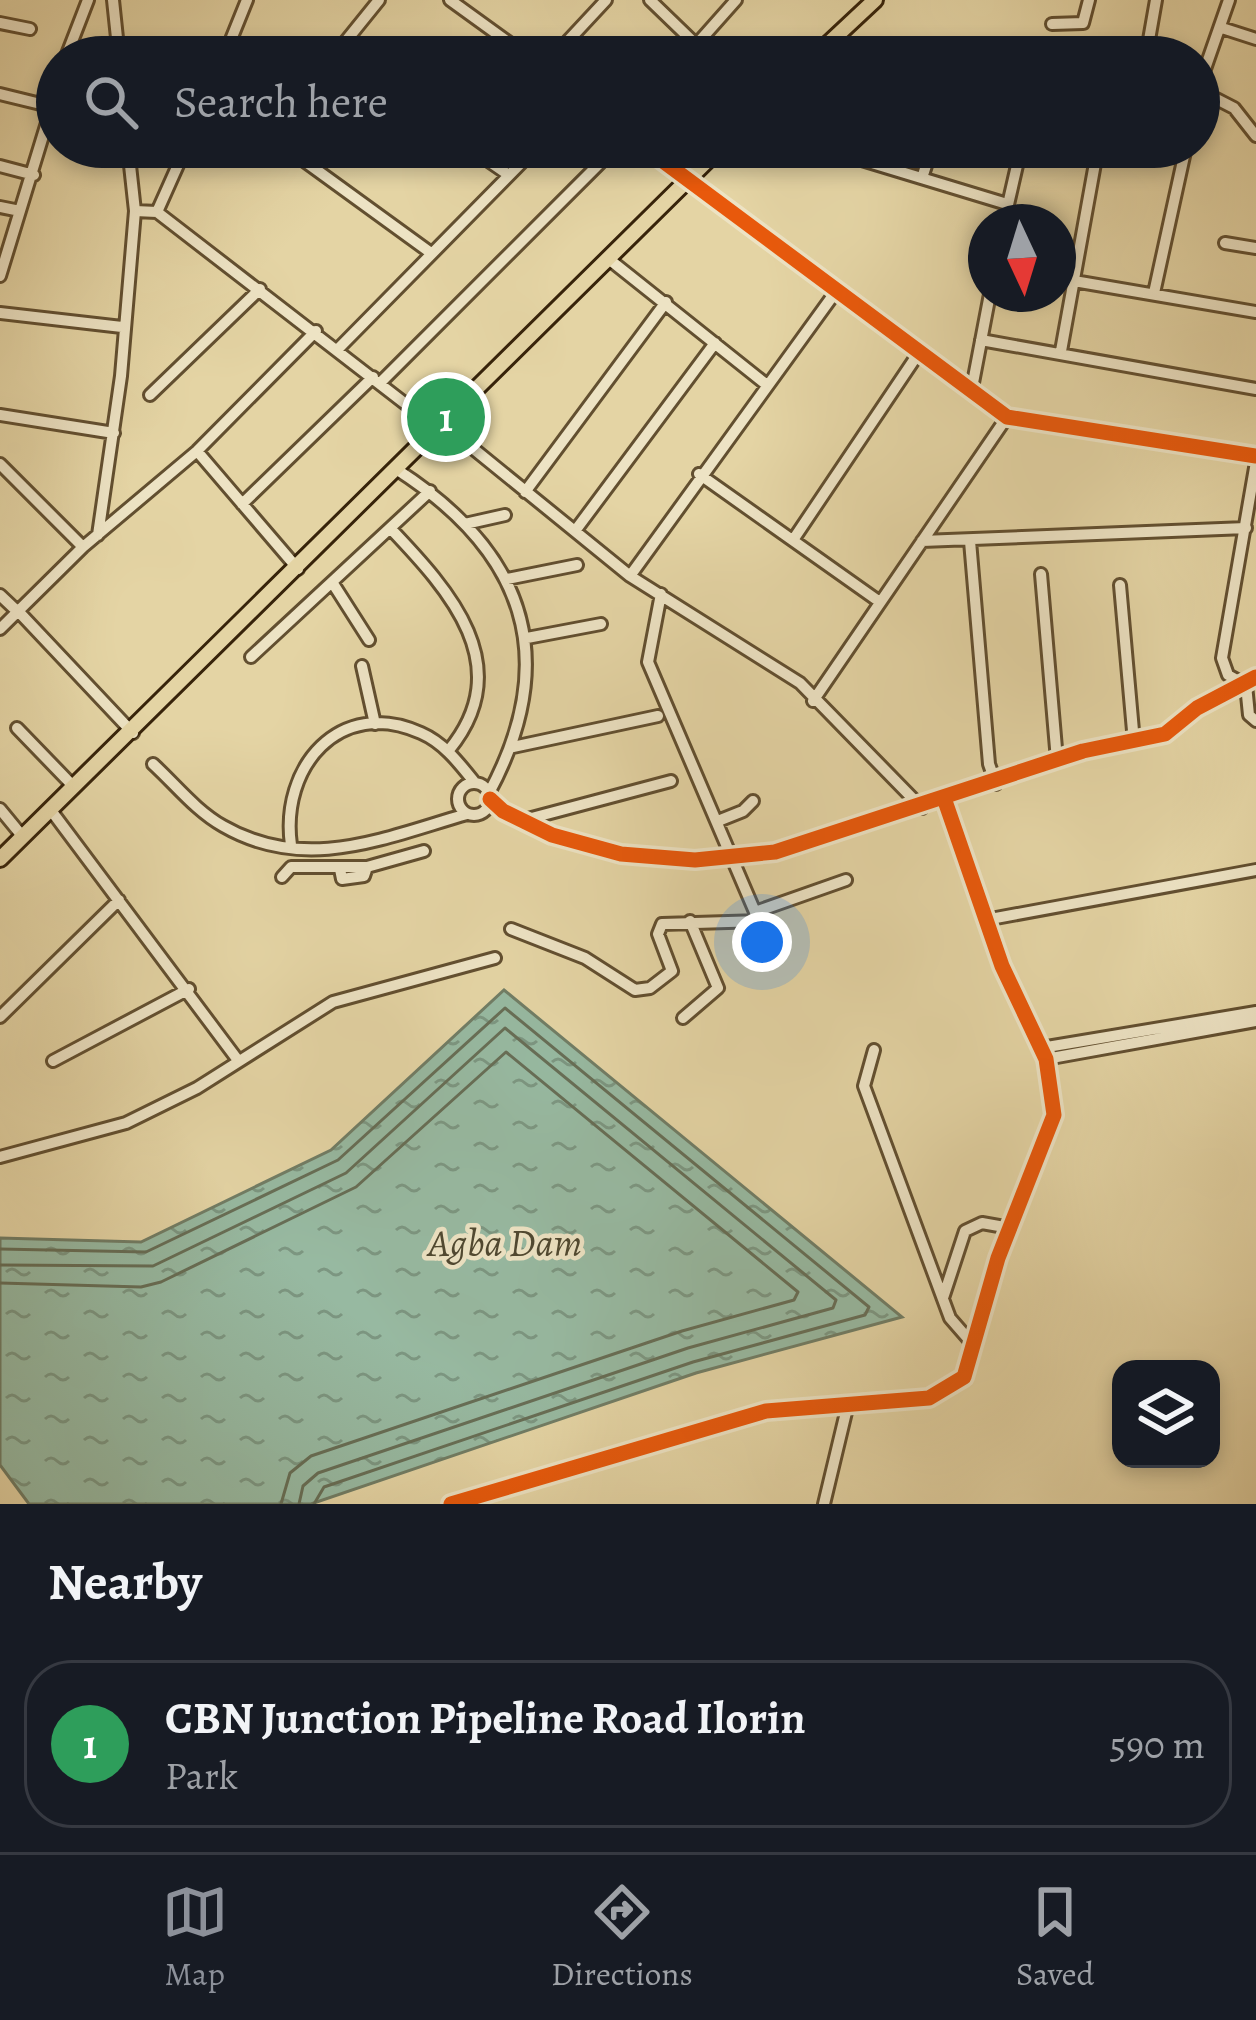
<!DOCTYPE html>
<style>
:root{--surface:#171b24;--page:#242831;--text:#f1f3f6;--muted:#9ea1a6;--line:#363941;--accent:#8c9099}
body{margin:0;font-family:Alegreya,serif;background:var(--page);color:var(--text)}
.controls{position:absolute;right:36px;bottom:36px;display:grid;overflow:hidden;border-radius:24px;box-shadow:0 6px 18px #0003}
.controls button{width:108px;height:108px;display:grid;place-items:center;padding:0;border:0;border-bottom:3px solid var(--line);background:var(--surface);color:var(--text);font:60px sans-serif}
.compass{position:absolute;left:968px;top:204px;width:108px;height:108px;border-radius:50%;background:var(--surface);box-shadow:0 6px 18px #0003;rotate:176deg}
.you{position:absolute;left:762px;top:942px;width:42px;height:42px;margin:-30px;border:9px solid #fff;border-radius:50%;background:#1a73e8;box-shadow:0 0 0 18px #1a73e833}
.badge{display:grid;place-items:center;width:78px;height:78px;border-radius:50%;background:var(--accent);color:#fff;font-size:39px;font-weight:700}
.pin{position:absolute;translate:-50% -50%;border:6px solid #fff;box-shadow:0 3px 12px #0006}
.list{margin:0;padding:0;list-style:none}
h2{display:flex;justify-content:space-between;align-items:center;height:156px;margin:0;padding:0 48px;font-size:51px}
h2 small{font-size:39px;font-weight:400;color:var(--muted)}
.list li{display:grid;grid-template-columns:78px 1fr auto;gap:36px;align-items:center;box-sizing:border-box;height:168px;margin:0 24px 24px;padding:0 24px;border:3px solid var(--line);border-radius:48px}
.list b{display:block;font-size:45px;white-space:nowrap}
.list p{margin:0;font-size:39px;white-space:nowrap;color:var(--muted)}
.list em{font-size:39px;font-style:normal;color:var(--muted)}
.icon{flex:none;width:66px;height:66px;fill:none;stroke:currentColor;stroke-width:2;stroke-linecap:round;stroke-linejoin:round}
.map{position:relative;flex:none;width:1256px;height:1504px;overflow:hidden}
.search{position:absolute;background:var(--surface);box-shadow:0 6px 18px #0003;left:36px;right:36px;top:36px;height:132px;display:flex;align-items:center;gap:30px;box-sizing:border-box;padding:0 42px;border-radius:66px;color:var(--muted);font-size:45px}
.sheet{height:348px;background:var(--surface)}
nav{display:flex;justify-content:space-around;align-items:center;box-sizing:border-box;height:168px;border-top:3px solid var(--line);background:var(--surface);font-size:33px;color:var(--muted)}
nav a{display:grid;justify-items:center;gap:6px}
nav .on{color:var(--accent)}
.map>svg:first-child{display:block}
.water{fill:url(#water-ripples);stroke:#717d65;stroke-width:3}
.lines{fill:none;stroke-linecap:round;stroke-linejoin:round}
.shore{stroke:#676e56;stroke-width:3}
.minor-casing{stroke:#624f30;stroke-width:16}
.major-casing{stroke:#37230a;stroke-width:20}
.minor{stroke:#ede3c4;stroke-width:10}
.major{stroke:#e4d4a4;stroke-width:14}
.cycleway-casing{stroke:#ede3c4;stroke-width:22}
.cycleway{stroke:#e8590c;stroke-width:15}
.labels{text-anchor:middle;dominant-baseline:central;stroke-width:9;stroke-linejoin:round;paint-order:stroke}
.water-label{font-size:39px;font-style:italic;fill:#4f4830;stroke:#ede3c4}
</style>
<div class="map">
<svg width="1256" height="1504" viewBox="0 0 1256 1504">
<defs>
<pattern id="water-ripples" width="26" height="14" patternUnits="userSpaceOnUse" patternTransform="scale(3)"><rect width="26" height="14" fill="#97b9a1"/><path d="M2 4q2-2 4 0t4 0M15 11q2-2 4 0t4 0" fill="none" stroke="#7c9681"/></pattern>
</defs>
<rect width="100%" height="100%" fill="#e4d4a4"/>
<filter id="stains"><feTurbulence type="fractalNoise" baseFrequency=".00167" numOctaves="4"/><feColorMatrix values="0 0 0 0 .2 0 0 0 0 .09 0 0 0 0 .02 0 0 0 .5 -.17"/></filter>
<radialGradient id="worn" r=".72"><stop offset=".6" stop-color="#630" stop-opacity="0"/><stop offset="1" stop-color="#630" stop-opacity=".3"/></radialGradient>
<path class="water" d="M504,990L902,1317L696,1373L311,1504H29L0,1465V1238L141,1242L331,1150Z"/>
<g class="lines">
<path class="shore" d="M0,1249L146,1252L338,1160L505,1008L869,1307L865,1315L693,1362L324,1487L314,1504
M0,1265L153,1266L346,1173L505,1028L836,1300L833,1308L688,1348L318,1473L303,1486L299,1504
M0,1283L141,1287L161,1282L356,1187L506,1052L798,1292L794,1300L682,1331L311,1456L290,1473L281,1504"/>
<defs>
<path id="minor" d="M113,0L119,57
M450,0L529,57
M650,0L709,57
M0,23L30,29
M1052,24L1083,23L1089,0
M1222,28L1256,39
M696,45L736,0
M66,57L88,0
M224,57L247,0
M333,57L379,0
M553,57L606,0
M1146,57L1156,0
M1199,86L1229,0
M1199,90L1234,108L1256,136
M0,94L53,107
M128,147L135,211L157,212L438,429
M285,147L431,253
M468,147L509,175
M644,147L1007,417L1256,456
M819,147L1007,204
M1017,147L1097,153
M0,166L34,175
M922,178L932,147
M0,207L20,211
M157,212L186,147
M1004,222L1021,148
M1225,243L1256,248
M610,260L767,385
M0,276L57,90
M1074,281L1256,312
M1154,293L1186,147
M0,313L122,327
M981,340L1256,389
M338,349L537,147
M1061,351L1098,147
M380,383L616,147
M972,388L990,294
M150,395L260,289
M0,415L114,433
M443,424L630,576L800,683L922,808
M197,451L298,569
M1256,462L1222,658L1228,675L1246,685L1249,715L1256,721
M0,464L83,547
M396,469C524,551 562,657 489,793
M699,474L877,600
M525,492L666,302
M242,504L373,377
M465,524L505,515
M390,528C450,591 518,666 449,750
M575,531L715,343
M98,535L121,376L135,211
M793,540L920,351
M922,541L1246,528
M970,541L989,764L996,784
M1041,574L1057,760
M630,576L837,290
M507,579L577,565
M332,582L369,640
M1120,585L1134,742
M661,594L648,662L773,954
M0,595L18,612
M18,611L133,733
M0,629L83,547L197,451L316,331
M527,638L601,624
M251,657L430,491
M362,666L375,724
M813,701L1007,417
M17,728L74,787
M513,747L658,716
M153,764C175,784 196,811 223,826C306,874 386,837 467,814
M458 799a16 16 0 1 1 32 0a16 16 0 1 1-32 0Z
M490,799L503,811L552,835L621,854L695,860L775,852L1083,751L1165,734L1197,708L1256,677
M0,809L23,837
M50,809L237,1059
M524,820L671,781
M718,821L743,811L753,801
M291,845C280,768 339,696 421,733C444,743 459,763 475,783
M340,869L342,879L364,876L367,867
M282,877L291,867H367L424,851
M758,911L846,880
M985,920L1256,870
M511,929L585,958L635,990L650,988L672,971L658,934L662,924L761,921
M0,1017L119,900
M683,1018L718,988L690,921
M1041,1048L1256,1012
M874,1050L864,1086L950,1318L970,1341
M1046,1059L1256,1021
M53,1061L189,989
M0,1157L126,1123L197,1088L333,1002L495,958
M943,1298L965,1231L982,1223L1010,1228
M451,1504L766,1411L929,1398L964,1377L998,1258L1054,1115L1046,1059L1002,966L945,801
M824,1504L848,1404"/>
<path id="major" d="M814,57L875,0
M0,859L721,147"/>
</defs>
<use href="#minor" class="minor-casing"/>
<use href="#major" class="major-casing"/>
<use href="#minor" class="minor"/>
<use href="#major" class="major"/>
<defs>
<path id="cycleway" d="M644,147L1007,417L1256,456
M490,799L503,811L552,835L621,854L695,860L775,852L1083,751L1165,734L1197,708L1256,677
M451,1504L766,1411L929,1398L964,1377L998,1258L1054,1115L1046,1059L1002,966L945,801"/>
</defs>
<use href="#cycleway" class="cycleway-casing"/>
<use href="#cycleway" class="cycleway"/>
</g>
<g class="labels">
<g class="water-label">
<text x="505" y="1242">Agba Dam</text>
</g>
</g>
<rect width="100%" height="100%" filter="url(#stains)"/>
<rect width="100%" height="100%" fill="url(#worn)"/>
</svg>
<div class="controls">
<button><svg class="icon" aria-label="layers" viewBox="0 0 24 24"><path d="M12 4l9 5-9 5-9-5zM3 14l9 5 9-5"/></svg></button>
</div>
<svg class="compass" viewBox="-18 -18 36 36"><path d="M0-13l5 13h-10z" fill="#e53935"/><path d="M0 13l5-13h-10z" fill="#9ea1a6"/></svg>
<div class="you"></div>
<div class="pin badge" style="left:446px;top:417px;background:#2e9e5b">1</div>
<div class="search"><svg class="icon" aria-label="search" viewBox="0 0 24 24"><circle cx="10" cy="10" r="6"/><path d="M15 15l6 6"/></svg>Search here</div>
</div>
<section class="sheet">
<h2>Nearby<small></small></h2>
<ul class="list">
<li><span class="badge" style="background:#2e9e5b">1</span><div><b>CBN Junction Pipeline Road Ilorin</b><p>Park</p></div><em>590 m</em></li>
</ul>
</section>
<nav>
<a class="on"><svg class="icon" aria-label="map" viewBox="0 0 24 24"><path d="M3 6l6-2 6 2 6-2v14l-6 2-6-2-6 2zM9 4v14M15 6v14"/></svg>Map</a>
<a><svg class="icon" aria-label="directions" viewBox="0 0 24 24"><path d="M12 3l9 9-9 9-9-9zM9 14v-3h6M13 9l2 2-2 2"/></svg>Directions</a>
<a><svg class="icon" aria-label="saved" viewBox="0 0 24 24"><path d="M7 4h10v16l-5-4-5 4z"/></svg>Saved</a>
</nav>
